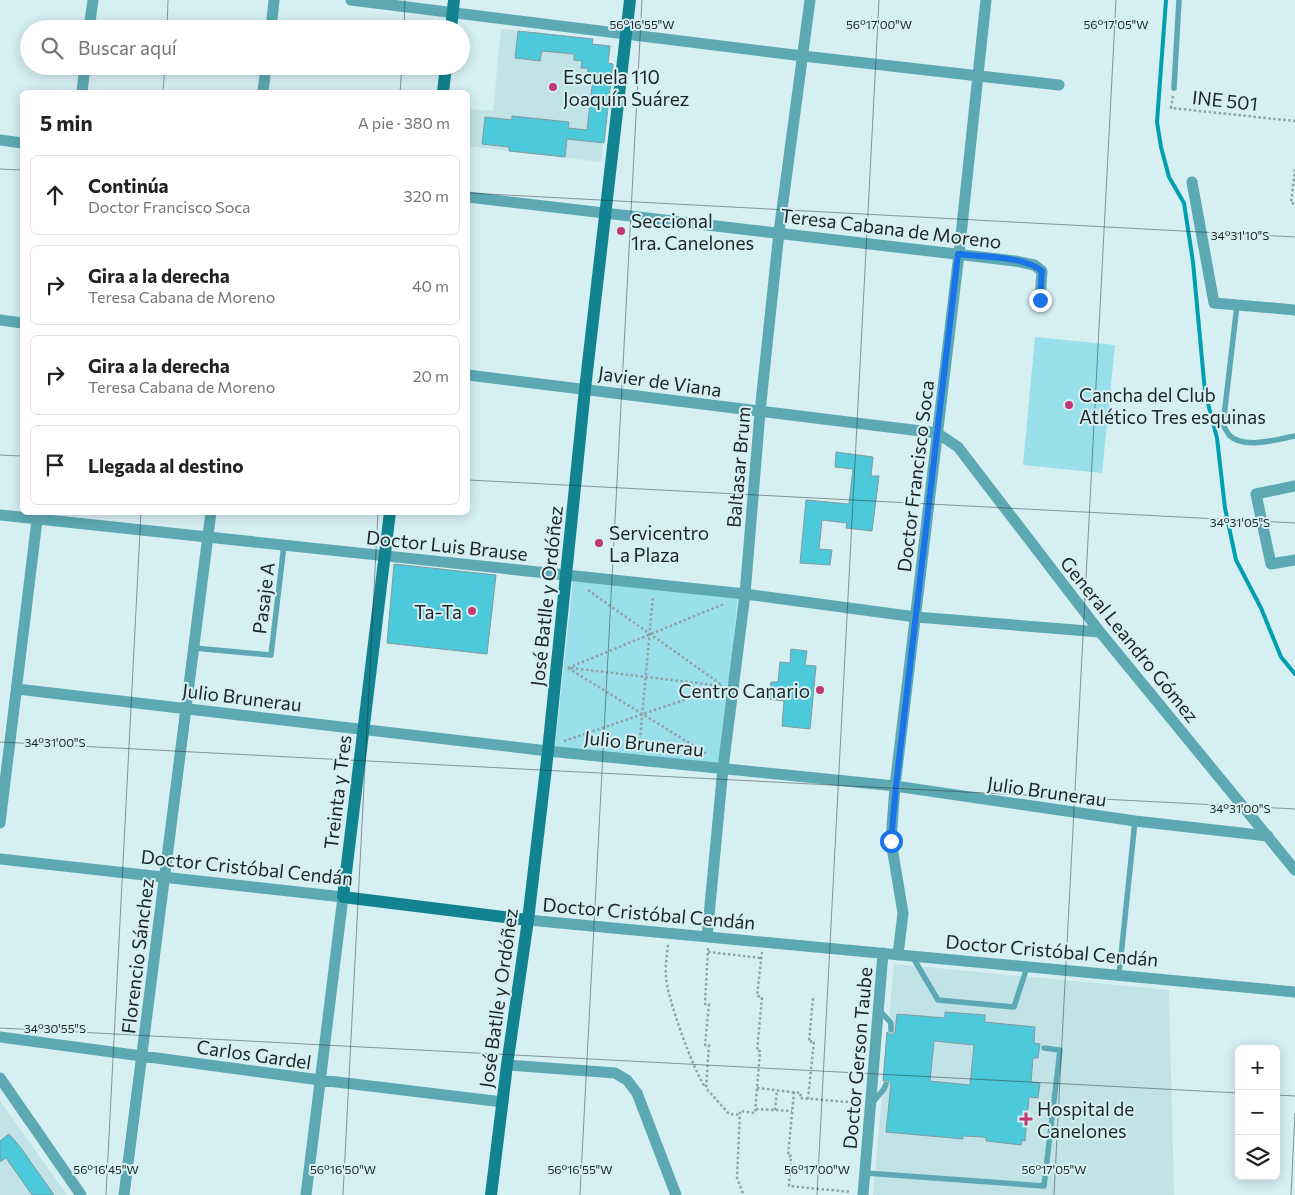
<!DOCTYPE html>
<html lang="es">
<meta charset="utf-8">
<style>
:root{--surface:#fff;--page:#f6f6f6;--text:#222;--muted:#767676;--line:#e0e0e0}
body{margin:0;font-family:Commissioner,sans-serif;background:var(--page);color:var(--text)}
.controls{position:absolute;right:15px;bottom:15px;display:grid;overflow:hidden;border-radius:8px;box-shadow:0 2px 12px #0003}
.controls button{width:45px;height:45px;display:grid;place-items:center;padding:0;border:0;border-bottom:1px solid var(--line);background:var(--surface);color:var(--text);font:25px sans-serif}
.stop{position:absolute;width:15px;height:15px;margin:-11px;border:4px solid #1a73e8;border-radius:50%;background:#fff}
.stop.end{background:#1a73e8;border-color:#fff;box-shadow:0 1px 5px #0008}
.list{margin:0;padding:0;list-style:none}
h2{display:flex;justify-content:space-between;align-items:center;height:65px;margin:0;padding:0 20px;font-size:21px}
h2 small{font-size:16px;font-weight:400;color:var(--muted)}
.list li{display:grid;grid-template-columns:32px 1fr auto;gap:15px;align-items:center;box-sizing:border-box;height:80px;margin:0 10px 10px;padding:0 10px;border:1px solid var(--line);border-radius:8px}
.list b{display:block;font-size:19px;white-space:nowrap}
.list p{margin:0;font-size:16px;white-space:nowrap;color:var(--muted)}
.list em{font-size:16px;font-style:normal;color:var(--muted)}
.icon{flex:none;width:28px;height:28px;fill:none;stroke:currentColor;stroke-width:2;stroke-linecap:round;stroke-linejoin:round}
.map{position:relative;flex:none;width:1295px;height:1195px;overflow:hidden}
.search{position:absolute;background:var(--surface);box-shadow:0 2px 12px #0003;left:20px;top:20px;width:450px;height:55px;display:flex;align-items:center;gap:12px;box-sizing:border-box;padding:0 18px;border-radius:28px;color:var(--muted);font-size:19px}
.panel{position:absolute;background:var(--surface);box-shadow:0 2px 12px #0003;left:20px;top:90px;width:450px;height:425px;border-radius:8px}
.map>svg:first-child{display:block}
.built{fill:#c1e2e7}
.green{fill:#9ae0ea}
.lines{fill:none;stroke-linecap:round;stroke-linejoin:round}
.stream{stroke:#00a0b0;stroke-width:4}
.building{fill:#4cc9da;stroke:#839a9e;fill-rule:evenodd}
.path{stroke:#8fa2a5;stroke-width:2.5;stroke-dasharray:2.5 2.5;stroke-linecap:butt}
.lane{stroke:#5da9b3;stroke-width:5.5}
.street{stroke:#5da9b3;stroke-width:11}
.secondary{stroke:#128491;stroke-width:12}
.route{stroke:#1a73e8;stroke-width:6}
.ticks{fill:none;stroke:#1c2527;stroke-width:1;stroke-opacity:0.45}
.poi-dot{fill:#bf3774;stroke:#d6eff3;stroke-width:2}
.labels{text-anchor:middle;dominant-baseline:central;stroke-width:4;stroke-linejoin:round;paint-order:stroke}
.poi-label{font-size:19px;fill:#1c2527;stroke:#d6eff3;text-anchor:start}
.street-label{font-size:19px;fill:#1c2527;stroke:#d6eff3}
.ticks-label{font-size:12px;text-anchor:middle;fill:#1c2527;stroke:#d6eff3;stroke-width:4;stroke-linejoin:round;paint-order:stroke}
</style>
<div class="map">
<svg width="1295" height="1195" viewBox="0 0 1295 1195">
<rect width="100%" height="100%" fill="#d6eff3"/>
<path class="built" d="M501,29L593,39L592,44L610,46L608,63L613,64L601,162L468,146V109L493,111Z
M894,964L1169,990L1174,1195H873Z
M0,1101L27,1139L67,1195H0Z"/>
<path class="green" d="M1035,337L1115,345L1102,473L1023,465Z
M573,581L738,598L720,765L555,746Z"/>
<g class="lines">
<path class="stream" d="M1166,0L1157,122L1161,147L1169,177L1184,203L1193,262L1205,392L1217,438L1225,508L1236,560L1261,608L1281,657L1295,674"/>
</g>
<path class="building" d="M518,31L593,39L592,44L610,46L608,63L613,64L604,143L567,139L565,157L509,151V147L482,144L485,117L512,120V116L569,122L568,128L587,130L593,78L587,77L588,68H581L582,61L574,60V54L542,51L540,61L515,58Z
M836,452L873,457L871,476H879L872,531L846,528L847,523L822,520L819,549L832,550L830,565L800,563L806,500L849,504L853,469L835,467Z
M394,564L496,575L487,654L387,643Z
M791,649L807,651L805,665L816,666L810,729L782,726L784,701L769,699L771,682H778L780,662L790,663Z
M945,1012L985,1015V1022L1035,1027L1034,1043L1040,1044L1038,1058H1033L1031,1082L1040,1083L1038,1098L1029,1097L1025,1141L1022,1140L1021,1145L986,1141V1138L983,1137L963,1136V1139L886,1132L891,1084L887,1080L883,1081L887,1032L891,1035L895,1032L897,1014L945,1018ZM934,1041L974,1045L970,1085L930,1081Z
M9,1134L21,1148L54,1195H32L6,1158L0,1162V1141Z"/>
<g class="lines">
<path class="path" d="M1173,96L1171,108L1295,121
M1295,169L1291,203L1295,204
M588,590L722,685
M568,668L724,604
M568,668L707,754
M571,668L722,686
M564,741L722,687
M639,750L653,596
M668,945C667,955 665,966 666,976C666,995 694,1072 705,1087
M708,948L705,1004H709L705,1045H709L706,1088L729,1114L740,1115
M708,952L761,958
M757,1088L801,1093L800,1098L859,1103
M794,1092L788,1156H791L789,1186L851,1192
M808,1099L814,1041L809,1042L813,997
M756,1109L792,1111
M775,1110L777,1090
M743,1193L737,1178L740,1111L755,1113L760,1051H757L762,997L757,996L762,952"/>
<path class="lane" d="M1174,88L1179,0
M1237,305L1223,425C1225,428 1227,432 1229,435C1244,450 1278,439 1295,436
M194,648L271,655L284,545
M912,956L938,1000L1014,1007L1027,967
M1119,975L1135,821
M880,1011L891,1023V1030
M873,1102L884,1089L886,1084
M865,1173L1044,1186L1060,1050L1044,1048"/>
<path class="street" d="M351,0L803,56L1059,85
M89,29L93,0
M271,29L274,0
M82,92L85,66
M263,92L266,66
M0,140L22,143
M1192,182L1214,303L1295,310
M468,197L1015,261L1034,265L1042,271L1040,300
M0,320L22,323
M468,375L937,433L958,447L1100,632L1295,870
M1295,486L1256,494L1271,564L1295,560
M0,515L745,594L916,617L1100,632
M17,689L548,751L895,786L1135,821L1268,836
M0,823L38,512
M0,859L343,897L306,1195
M528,920L1295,992
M707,937L723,768L745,594L760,412L779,232L810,0
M898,955L903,913L891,841L895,786L959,254L986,0
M0,1037L320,1080L503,1102
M507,1065L615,1073L627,1080L637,1093L676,1195
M0,1078L81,1195
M124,1195L211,512
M863,1195L883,953"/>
<path class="secondary" d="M451,29L454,0
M443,92L446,66
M390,512L343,897L528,920
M491,1195L507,1065L528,920L548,751L585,389L630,0"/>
</g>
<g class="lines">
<path class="route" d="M891,841L896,786L958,254C983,257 1023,256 1042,271L1040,300"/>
</g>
<path class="ticks" d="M167,29L168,0M404,29L405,0M163,92L165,66M400,92L402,66M0,169L22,170M468,193L1295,237M0,455L22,456M468,480L1295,523M0,742L1295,809M0,1028L1239,1093M1276,1095L1295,1096M106,1195L141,512M343,1195L378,512M580,1195L642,0M817,1195L879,0M1054,1195L1116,0M1291,1195L1295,1113"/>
<g class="poi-dot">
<circle cx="553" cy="87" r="5"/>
<circle cx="621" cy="231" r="5"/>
<circle cx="1069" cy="405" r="5"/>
<circle cx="599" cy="543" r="5"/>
<circle cx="472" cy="611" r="5"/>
<circle cx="820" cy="690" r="5"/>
<path d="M1023.5 1111.5h5v5h5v5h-5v5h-5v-5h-5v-5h5z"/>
</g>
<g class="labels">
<g class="poi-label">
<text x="563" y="76">Escuela 110<tspan x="563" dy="22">Joaquín Suárez</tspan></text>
<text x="631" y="220">Seccional<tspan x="631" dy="22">1ra. Canelones</tspan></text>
<text x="1079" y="394">Cancha del Club<tspan x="1079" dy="22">Atlético Tres esquinas</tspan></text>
<text x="609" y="532">Servicentro<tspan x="609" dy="22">La Plaza</tspan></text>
<text x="462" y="611" text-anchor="end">Ta-Ta</text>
<text x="810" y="690" text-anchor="end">Centro Canario</text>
<text x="1037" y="1108">Hospital de<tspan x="1037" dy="22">Canelones</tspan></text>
</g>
<g class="street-label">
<text transform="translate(1225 100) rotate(6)">INE 501</text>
<text transform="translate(891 228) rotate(7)">Teresa Cabana de Moreno</text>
<text transform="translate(660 381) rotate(8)">Javier de Viana</text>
<text transform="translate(738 467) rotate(-85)">Baltasar Brum</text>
<text transform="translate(915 476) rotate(-83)">Doctor Francisco Soca</text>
<text transform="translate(447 545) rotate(6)">Doctor Luis Brause</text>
<text transform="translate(546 596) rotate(-84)">José Batlle y Ordóñez</text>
<text transform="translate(263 598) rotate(-83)">Pasaje A</text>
<text transform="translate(1130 639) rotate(51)">General Leandro Gómez</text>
<text transform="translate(242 697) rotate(7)">Julio Brunerau</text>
<text transform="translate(644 743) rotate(6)">Julio Brunerau</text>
<text transform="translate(1047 791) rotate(8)">Julio Brunerau</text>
<text transform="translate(337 792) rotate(-83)">Treinta y Tres</text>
<text transform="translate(247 867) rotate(6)">Doctor Cristóbal Cendán</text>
<text transform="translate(649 913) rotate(5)">Doctor Cristóbal Cendán</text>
<text transform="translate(1052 950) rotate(5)">Doctor Cristóbal Cendán</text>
<text transform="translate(137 956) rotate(-83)">Florencio Sánchez</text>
<text transform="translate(498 998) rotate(-82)">José Batlle y Ordóñez</text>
<text transform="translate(254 1054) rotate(8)">Carlos Gardel</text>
<text transform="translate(857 1058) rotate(-85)">Doctor Gerson Taube</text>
</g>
</g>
<g class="ticks-label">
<text x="642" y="29">56°16'55"W</text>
<text x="879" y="29">56°17'00"W</text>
<text x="1116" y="29">56°17'05"W</text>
<text x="1240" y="240">34°31'10"S</text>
<text x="1240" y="527">34°31'05"S</text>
<text x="55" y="747">34°31'00"S</text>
<text x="1240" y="813">34°31'00"S</text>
<text x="55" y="1033">34°30'55"S</text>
<text x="106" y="1174">56°16'45"W</text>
<text x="343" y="1174">56°16'50"W</text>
<text x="580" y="1174">56°16'55"W</text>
<text x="817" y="1174">56°17'00"W</text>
<text x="1054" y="1174">56°17'05"W</text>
</g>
</svg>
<div class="controls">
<button>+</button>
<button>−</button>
<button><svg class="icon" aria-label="layers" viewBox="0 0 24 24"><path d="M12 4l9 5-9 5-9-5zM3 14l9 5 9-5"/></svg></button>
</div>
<div class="stop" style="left:891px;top:841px"></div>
<div class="stop end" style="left:1040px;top:300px"></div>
<div class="search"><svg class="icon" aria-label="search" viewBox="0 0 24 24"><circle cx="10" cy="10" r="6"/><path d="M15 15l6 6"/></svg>Buscar aquí</div>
<section class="panel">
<h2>5 min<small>A pie · 380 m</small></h2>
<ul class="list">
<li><svg class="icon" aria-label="ahead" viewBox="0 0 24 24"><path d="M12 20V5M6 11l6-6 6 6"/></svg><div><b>Continúa</b><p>Doctor Francisco Soca</p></div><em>320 m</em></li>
<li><svg class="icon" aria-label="right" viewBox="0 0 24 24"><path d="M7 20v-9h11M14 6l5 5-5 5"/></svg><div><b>Gira a la derecha</b><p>Teresa Cabana de Moreno</p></div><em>40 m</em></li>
<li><svg class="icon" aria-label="right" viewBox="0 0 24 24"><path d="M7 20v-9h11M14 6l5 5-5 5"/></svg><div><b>Gira a la derecha</b><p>Teresa Cabana de Moreno</p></div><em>20 m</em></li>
<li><svg class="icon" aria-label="arrive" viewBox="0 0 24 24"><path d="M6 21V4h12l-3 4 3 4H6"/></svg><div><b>Llegada al destino</b></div></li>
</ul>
</section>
</div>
